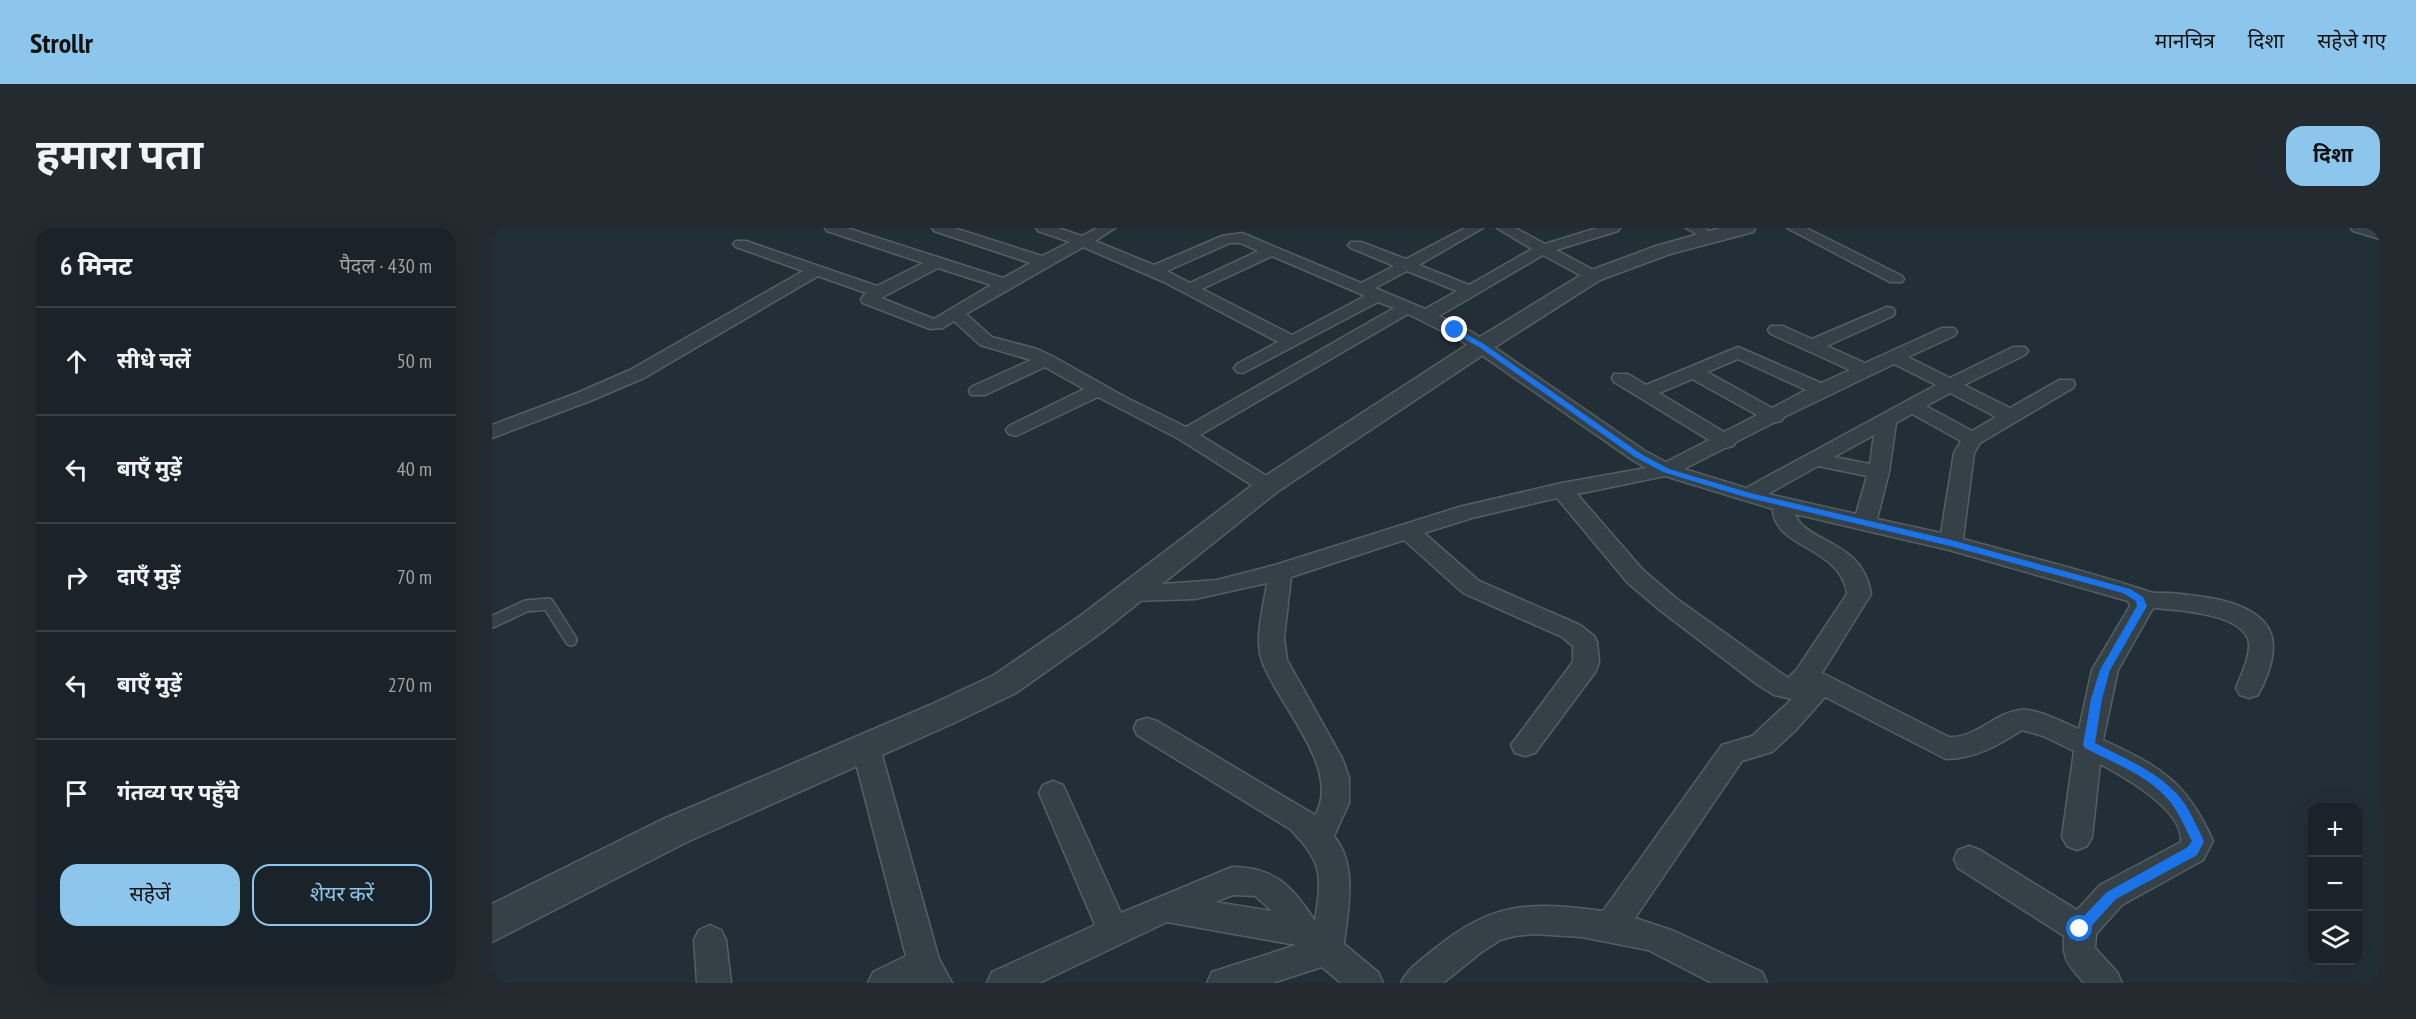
<!DOCTYPE html>
<html lang="hi">
<head>
<meta charset="utf-8">
<style>
  :root { --surface:#1a2329; --page:#232b31; --text:#f1f3f6; --muted:#9fa4a8; --line:#384046; --accent:#8cc6ed }
  body { margin:0; font-family:"PT Sans Narrow","Noto Sans Devanagari",sans-serif; background:var(--page); color:var(--text) }
  .controls { position:absolute; right:18px; bottom:18px; display:grid; overflow:hidden; border-radius:12px; box-shadow:0 6px 24px #0002 }
  .controls button { width:54px; height:54px; display:grid; place-items:center; padding:0; border:0; border-bottom:2px solid var(--line); background:var(--surface); color:var(--text); font:30px sans-serif }
  .stop { position:absolute; width:18px; height:18px; margin:-14px; border:4px solid #1a73e8; border-radius:50%; background:#fff }
  .stop.end { background:#1a73e8; border-color:#fff; box-shadow:0 2px 6px #0008 }
  .list { margin:0; padding:0; list-style:none }
  h2 { display:flex; justify-content:space-between; align-items:center; height:78px; margin:0; padding:0 24px; font-size:26px }
  h2 small { font-size:20px; font-weight:400; color:var(--muted) }
  .list li { display:grid; grid-template-columns:39px 1fr auto; gap:18px; align-items:center; box-sizing:border-box; height:108px; padding:0 24px; border-top:2px solid var(--line) }
  .list b { display:block; font-size:22px; white-space:nowrap }
  .list em { font-size:20px; font-style:normal; color:var(--muted) }
  .actions { display:flex; gap:12px; padding:18px 24px }
  .actions a { flex:1; padding:14px 0; border:2px solid var(--accent); border-radius:18px; text-align:center; font-size:21px; color:var(--accent) }
  .actions .main { background:var(--accent); color:#111 }
  .icon { flex:none; width:33px; height:33px; fill:none; stroke:currentColor; stroke-width:2; stroke-linecap:round; stroke-linejoin:round }
  .map { position:relative; flex:none; width:1888px; height:755px; overflow:hidden; border-radius:18px }
  header { display:flex; align-items:center; gap:36px; box-sizing:border-box; height:84px; padding:0 30px; background:var(--accent); color:#111 }
  header strong { font-size:28px }
  nav { display:flex; gap:33px; margin-inline-start:auto; font-size:21px }
  .intro { display:flex; align-items:center; justify-content:space-between; box-sizing:border-box; height:144px; padding:0 36px }
  h1 { margin:0; font-size:42px }
  .button { padding:15px 27px; border-radius:18px; background:var(--accent); color:#111; font-size:21px; font-weight:700 }
  main { display:flex; gap:36px; padding:0 36px }
  aside { flex:1; background:var(--surface); border-radius:18px; box-shadow:0 6px 24px #0002 }
  .map>svg:first-child { display:block }
  .lines { fill:none; stroke-linecap:round; stroke-linejoin:round }
  .service-casing { stroke:#545f65; stroke-width:14 }
  .minor-casing { stroke:#545f65; stroke-width:3 }
  .tertiary-casing { stroke:#545f65; stroke-width:3 }
  .service { stroke:#364147; stroke-width:11 }
  .minor { fill:#364147; fill-rule:evenodd }
  .tertiary { fill:#364147; fill-rule:evenodd }
  .route { fill:#1a73e8 }
</style>
</head>
<body>
<header>
<strong>Strollr</strong>
<nav><a>मानचित्र</a><a>दिशा</a><a>सहेजे गए</a></nav>
</header>
<div class="intro"><h1>हमारा पता</h1><a class="button">दिशा</a></div>
<main>
<aside>
<h2>6 मिनट<small>पैदल · 430 m</small></h2>
<ul class="list">
<li><svg class="icon" aria-label="ahead" viewBox="0 0 24 24"><path d="M12 20V5M6 11l6-6 6 6"/></svg><div><b>सीधे चलें</b></div><em>50 m</em></li>
<li><svg class="icon" aria-label="left" viewBox="0 0 24 24"><path d="M17 20v-9H6M10 6l-5 5 5 5"/></svg><div><b>बाएँ मुड़ें</b></div><em>40 m</em></li>
<li><svg class="icon" aria-label="right" viewBox="0 0 24 24"><path d="M7 20v-9h11M14 6l5 5-5 5"/></svg><div><b>दाएँ मुड़ें</b></div><em>70 m</em></li>
<li><svg class="icon" aria-label="left" viewBox="0 0 24 24"><path d="M17 20v-9H6M10 6l-5 5 5 5"/></svg><div><b>बाएँ मुड़ें</b></div><em>270 m</em></li>
<li><svg class="icon" aria-label="arrive" viewBox="0 0 24 24"><path d="M6 21V4h12l-3 4 3 4H6"/></svg><div><b>गंतव्य पर पहुँचे</b></div></li>
</ul>
<div class="actions"><a class="main">सहेजें</a><a>शेयर करें</a></div>
</aside>
<div class="map">
<svg width="1888" height="755" viewBox="0 0 1888 755">
  <rect width="100%" height="100%" fill="#232f37"/>
  <g class="lines">
    <defs>
      <path id="service" d="M0 394 34 378 56 376 79 412"/>
      <g id="minor">
        <path d="M333 0H355L511 50 538 35 442 3 440 0H462L550 28 578 14 546 3 544 0H566L590 8 605 0H623L603 13 662 37 730 8 750 5 869 55 902 38 859 20 856 17 859 14H869L914 31 973 0H991L927 37 977 57 1040 21 1005 0H1023L1053 16 1105 0H1128L1126 3 1064 22 1107 45 1109 48 1107 51H1095L1051 27 947 88 980 104 1153 223 1174 234 1217 212 1122 154 1120 150 1122 146H1136L1154 157 1246 119 1329 155 1358 142 1279 106 1276 102 1279 98H1291L1320 111 1395 79 1401 80 1403 84 1401 88 1335 118 1373 135 1450 100H1462L1465 104 1462 108 1416 129 1458 150 1521 119H1533L1536 123 1533 127 1472 157 1518 180 1567 152H1581L1583 156 1581 160 1488 215 1482 225 1471 311C1532 328 1595 343 1655 363 1661 366 1671 365 1678 365 1707 368 1751 371 1772 394 1790 414 1777 447 1766 467L1757 470 1748 467 1744 460C1749 447 1758 430 1757 415 1753 385 1684 382 1661 380L1626 442 1611 512C1669 539 1694 553 1721 613L1711 632 1630 677 1604 706 1603 720 1625 744 1630 755H1592C1577 737 1570 732 1572 708L1466 640 1462 631 1466 622 1477 618 1488 622 1585 682 1608 657 1689 614C1692 582 1632 549 1608 536L1600 609 1595 618 1585 622 1575 618 1570 609 1582 523 1551 508 1530 502C1507 517 1482 531 1454 531L1333 469 1303 503 1280 524 1250 533 1143 690 1182 703 1270 744 1275 755H1220L1156 722 1090 709 1042 706 1023 708 1008 712 987 726 951 755H909C916 740 929 732 941 722 1000 674 1037 673 1111 683L1230 517 1260 508 1300 471 1282 467 1266 457 1169 383 1135 354 1065 270 980 290 932 305 987 353 1088 397 1102 408 1105 414 1107 434 1104 443 1043 525 1033 528 1023 525 1019 517 1081 434V418L1070 409 971 365 912 312 799 349 792 410 795 432 850 530 857 550V575L842 608C866 638 856 681 852 716L886 744 891 755H849L830 739 780 755H715L720 744 804 717 675 694 547 755H495L500 744 603 697 547 565 551 557 561 553 571 557 629 685 740 639C783 639 801 659 823 693 830 646 831 635 798 601L645 507 642 500 645 493 655 490 665 493 823 587C851 542 785 476 770 433 762 410 772 378 775 355L703 371 639 373 631 371 627 365 631 359 725 352 783 337 967 279 1070 255 1154 240 1139 231 968 112 916 86 708 207 783 253 787 258 783 263 776 264 769 263 687 211 606 169 524 208 517 206 514 202 517 198 592 161 553 139 493 167H479L477 163 479 159 539 132 488 117 462 93 451 100 438 101 371 75 369 71 374 65 326 48 152 150 98 173 0 210V197L85 165 138 142 311 43 244 19 241 16 244 13H254L385 58 431 35 335 3ZM738 15H748L766 23 698 55 675 43ZM591 19 672 54 786 114 745 136 742 140 745 144 751 145 886 74 902 80 694 199 633 169 560 128 545 121 500 109 474 86ZM780 28 864 64 873 68 800 107 710 61ZM446 40 499 57 442 91 389 70ZM915 43 965 63 933 81 883 60ZM1246 131 1314 162 1280 180 1215 144ZM1402 136 1444 157 1254 260 1192 241 1233 220 1241 218 1244 214 1281 195 1289 193 1292 189ZM1200 151 1265 187 1232 204 1167 165ZM1458 165 1504 189 1480 203 1434 178ZM1420 186 1469 213 1462 225 1449 305 1385 291 1397 244 1404 195ZM1382 207 1378 236 1342 229ZM1326 238 1375 248 1364 286 1276 266ZM1173 248 1281 281C1281 320 1350 319 1355 366L1305 441 1296 450 1185 371 1151 342 1085 266ZM1303 286 1457 322 1636 373 1638 378 1600 442 1587 501C1570 494 1546 480 1528 482 1502 485 1485 510 1457 509L1330 445 1379 366C1371 311 1314 316 1303 286ZM741 667 763 668 780 683 723 674Z"/>
        <path d="M1194 0H1213L1225 8 1217 13Z"/>
        <path d="M1295 0H1314L1410 48 1412 51 1410 54H1398Z"/>
        <path d="M1859 0 1888 1V11L1861 3Z"/>
        <path d="M374 509 384 512 388 520 447 731 460 755H376L381 744 414 728 360 520 364 512Z"/>
        <path d="M218 697 229 702 234 712 239 755H205L202 712 207 702Z"/>
      </g>
      <path id="tertiary" d="M1228 0H1263L1261 4 1178 26 1108 52 997 123 785 264 610 404 524 465 462 495 195 614 0 714V676L169 592 438 477 502 447 588 388 767 252 981 113 1094 44 1164 18Z"/>
    </defs>
    <use href="#service" class="service-casing"/>
    <use href="#minor" class="minor-casing"/>
    <use href="#tertiary" class="tertiary-casing"/>
    <use href="#service" class="service"/>
    <use href="#minor" class="minor"/>
    <use href="#tertiary" class="tertiary"/>
  </g>
  <path class="route" d="M963 100 992 116 1149 226 1177 241 1258 265 1459 312 1638 361 1651 369 1655 378 1618 442 1610 471 1603 515C1629 529 1658 540 1680 561 1695 574 1703 595 1712 613L1705 627 1624 671 1593 705H1584L1582 701 1584 696 1615 664 1696 619 1700 613C1692 598 1686 581 1673 568 1652 546 1620 534 1593 520L1591 517 1599 471 1608 442 1645 378 1644 373 1631 365 1458 318 1253 269 1171 244 1143 229 987 119 960 104Z"/>
</svg>
<div class="controls">
<button>+</button>
<button>−</button>
<button><svg class="icon" aria-label="layers" viewBox="0 0 24 24"><path d="M12 4l9 5-9 5-9-5zM3 14l9 5 9-5"/></svg></button>
</div>
<div class="stop" style="left:1588px;top:701px"></div>
<div class="stop end" style="left:963px;top:102px"></div>
</div>
</main>
</body>
</html>
